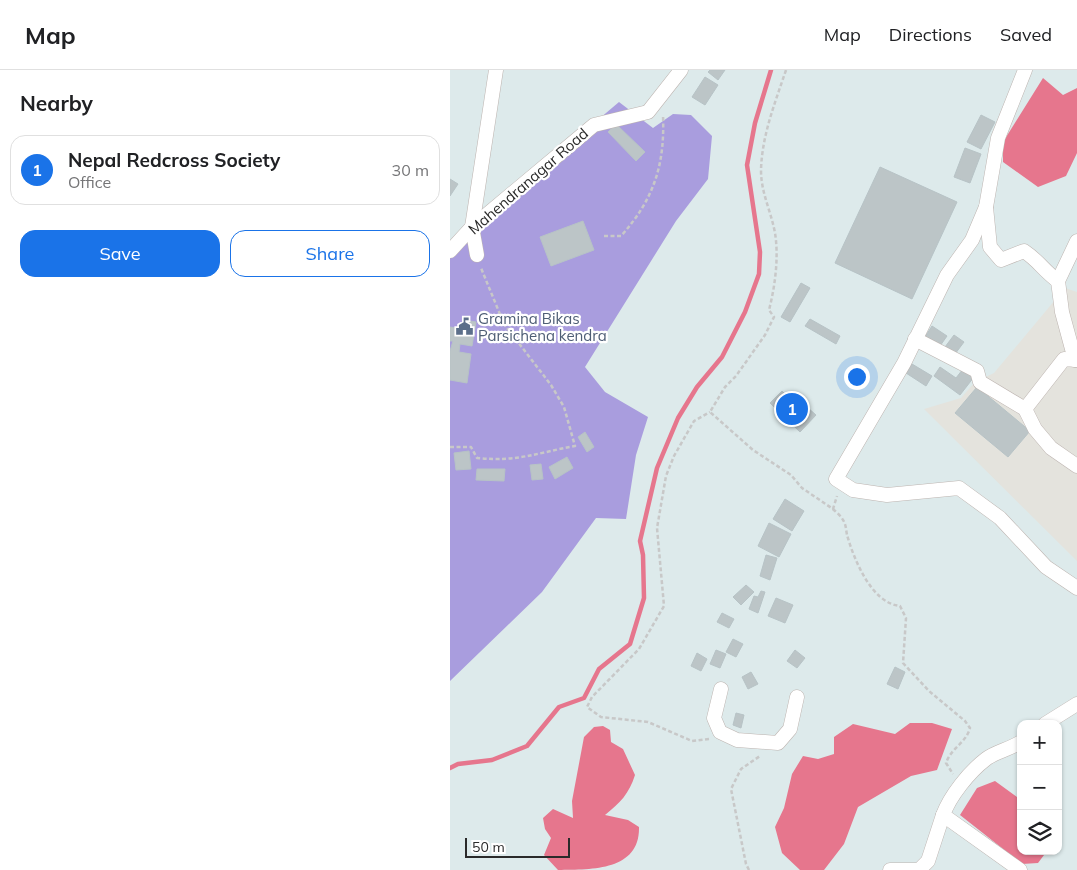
<!DOCTYPE html>
<html lang="en">
<head>
<meta charset="utf-8">
<style>
  :root { --surface:#fff; --page:#f6f6f6; --text:#202124; --muted:#757577; --line:#e0e0e0; --accent:#1a73e8 }
  body { margin:0; font-family:Mulish,sans-serif; background:var(--page); color:var(--text) }
  .controls { position:absolute; right:15px; bottom:15px; display:grid; overflow:hidden; border-radius:10px; box-shadow:0 1px 4px #0004 }
  .controls button { width:45px; height:45px; display:grid; place-items:center; padding:0; border:0; border-bottom:1px solid var(--line); background:var(--surface); color:var(--text); font:25px sans-serif }
  .scale { position:absolute; left:15px; bottom:12px; width:105px; box-sizing:border-box; padding-left:5px; border:2px solid #2a2a2a; border-top:0; font-size:14px; line-height:18px; white-space:nowrap; color:#2a2a2a; -webkit-text-stroke:4px #fff; paint-order:stroke }
  .you { position:absolute; left:406px; top:306px; width:18px; height:18px; margin:-12px; border:4px solid #fff; border-radius:50%; background:#1a73e8; box-shadow:0 0 0 8px #1a73e833 }
  .badge { display:grid; place-items:center; width:32px; height:32px; border-radius:50%; background:var(--accent); color:#fff; font-size:16px; font-weight:700 }
  .pin { position:absolute; translate:-50% -50%; border:2px solid #fff; box-shadow:0 1px 5px #0006 }
  .list { margin:0; padding:0; list-style:none }
  h2 { display:flex; justify-content:space-between; align-items:center; height:65px; margin:0; padding:0 20px; font-size:21px }
  h2 small { font-size:16px; font-weight:400; color:var(--muted) }
  .list li { display:grid; grid-template-columns:32px 1fr auto; gap:15px; align-items:center; box-sizing:border-box; height:70px; margin:0 10px 10px; padding:0 10px; border:1px solid var(--line); border-radius:15px }
  .list b { display:block; font-size:19px; white-space:nowrap }
  .list p { margin:0; font-size:16px; white-space:nowrap; color:var(--muted) }
  .list em { font-size:16px; font-style:normal; color:var(--muted) }
  .actions { display:flex; gap:10px; padding:15px 20px }
  .actions a { flex:1; padding:11px 0; border:1px solid var(--accent); border-radius:15px; text-align:center; font-size:18px; color:var(--accent) }
  .actions .main { background:var(--accent); color:#fff }
  .icon { flex:none; width:28px; height:28px; fill:none; stroke:currentColor; stroke-width:2; stroke-linecap:round; stroke-linejoin:round }
  .map { position:relative; flex:none; width:627px; height:800px; overflow:hidden }
  header { display:flex; align-items:center; gap:30px; box-sizing:border-box; height:70px; padding:0 25px; background:var(--surface); border-bottom:1px solid var(--line) }
  header strong { font-size:24px }
  nav { display:flex; gap:28px; margin-inline-start:auto; font-size:18px }
  main { display:flex }
  aside { flex:1; background:var(--surface) }
  .map>svg:first-child { display:block }
  .industrial { fill:#e4e3dd }
  .green { fill:#a99dde }
  .water { fill:#e6768d }
  .lines { fill:none; stroke-linecap:round; stroke-linejoin:round }
  .stream { stroke:#e6768d; stroke-width:4.5 }
  .building { fill:#bcc5c7; stroke:#b7c3c6 }
  .minor-casing { stroke:#bdb4b0; stroke-width:15 }
  .path { stroke:#c8c8c8; stroke-width:2.5; stroke-dasharray:4 2.5; stroke-linecap:butt }
  .minor { stroke:#fff; stroke-width:14 }
  .labels { text-anchor:middle; dominant-baseline:central; stroke-width:4.5; stroke-linejoin:round; paint-order:stroke }
  .street-label { font-size:15px; fill:#2a2a2a; stroke:#fff }
  .service-label { font-size:15px; fill:#4e5e75; stroke:#fff; text-anchor:start }
</style>
</head>
<body>
<header>
<strong>Map</strong>
<nav><a>Map</a><a>Directions</a><a>Saved</a></nav>
</header>
<main>
<aside>
<h2>Nearby<small></small></h2>
<ul class="list">
<li><span class="badge">1</span><div><b>Nepal Redcross Society</b><p>Office</p></div><em>30 m</em></li>
</ul>
<div class="actions"><a class="main">Save</a><a>Share</a></div>
</aside>
<div class="map">
<svg width="627" height="800" viewBox="0 0 627 800">
  <rect width="100%" height="100%" fill="#ddeaeb"/>
  <path class="industrial" d="M615 218 627 222V491L474 339 511 328 525 312 544 303Z"/>
  <path class="green" d="M169 32 203 58 223 44 241 45 262 66 258 109 226 151 135 297 155 322 198 347 186 385 176 449 146 448 92 522 0 611V175Z"/>
  <g class="water">
    <path d="M593 8 613 25 627 18V83L616 106 588 117 553 92V72Z"/>
    <path d="M460 653H482L502 659 487 700 461 706 408 737 394 774 374 800H350L332 783 325 757 334 738 342 704 353 686 368 689 384 684V667L403 654 445 664Z"/>
    <path d="M153 656 160 660 161 672 173 679 185 705C179 724 170 733 155 745L178 750 189 757C190 800 144 800 108 800L94 785 101 768 95 759 93 748 103 739 123 748 122 731 134 667 144 657Z"/>
    <path d="M545 711 571 730V781H597L588 793 572 794 510 745 527 718Z"/>
  </g>
  <g class="lines">
    <path class="stream" d="M0 698 8 694 42 690 77 676 109 637 134 628 149 599 180 574 194 528 193 485 190 471 207 398 228 348 247 317 272 287 295 242 309 204 310 182 297 95 305 53 321 0"/>
  </g>
  <g class="building">
    <path d="M260 0H275L268 10 258 2Z"/>
    <path d="M255 7 268 15 255 35 242 27Z"/>
    <path d="M531 45 545 52 531 79 517 72Z"/>
    <path d="M166 54 195 82 186 91 158 62Z"/>
    <path d="M515 78 531 84 520 113 504 107Z"/>
    <path d="M430 97 507 132 462 229 385 193Z"/>
    <path d="M0 109 8 114 0 126Z"/>
    <path d="M133 151 144 180 101 196 90 167Z"/>
    <path d="M351 213 360 218 340 252 331 247Z"/>
    <path d="M360 249 390 266 386 274 355 256Z"/>
    <path d="M14 250 26 252 22 276 10 274 9 282 21 284 17 313 0 310V281L3 271H0V257L12 259Z"/>
    <path d="M482 256 497 266 490 276 475 267Z"/>
    <path d="M504 265 514 272 505 284 495 277Z"/>
    <path d="M462 294 482 306 476 316 456 303Z"/>
    <path d="M490 297 506 308 513 299 524 307 510 325 484 306Z"/>
    <path d="M527 317 580 361 558 387 505 343Z"/>
    <path d="M332 321 345 334 349 330 366 345 350 362 320 333Z"/>
    <path d="M135 362 144 377 137 382 128 367Z"/>
    <path d="M19 381 21 399 6 400 4 383Z"/>
    <path d="M117 387 123 398 105 409 99 397Z"/>
    <path d="M91 394 93 409 82 410 80 395Z"/>
    <path d="M27 399H55L54 411 26 410Z"/>
    <path d="M335 429 354 441 342 461 323 449Z"/>
    <path d="M319 453 341 464 329 487 308 476Z"/>
    <path d="M316 485 327 488 320 510 310 506Z"/>
    <path d="M296 515 304 522 291 535 283 527Z"/>
    <path d="M311 521 315 522 308 543 299 539 304 526 308 527Z"/>
    <path d="M326 528 343 535 335 553 318 546Z"/>
    <path d="M272 543 284 549 279 558 267 552Z"/>
    <path d="M283 569 293 574 286 587 276 582Z"/>
    <path d="M266 580 276 584 270 598 260 594Z"/>
    <path d="M345 580 355 588 347 598 337 591Z"/>
    <path d="M247 583 257 589 251 601 241 596Z"/>
    <path d="M445 597 455 602 448 619 437 614Z"/>
    <path d="M301 602 308 614 298 619 292 607Z"/>
    <path d="M286 643 294 645 291 658 283 655Z"/>
  </g>
  <g class="lines">
    <defs>
      <g id="minor">
        <path d="M575 0 548 68 536 137 522 170 497 205 454 293 386 409 403 420 437 425 509 418 550 448 596 497 627 518"/>
        <path d="M536 137 540 177 551 190 574 181C589 191 594 201 608 211"/>
        <path d="M0 181 22 157 144 55 198 42 231 0"/>
        <path d="M27 185 22 157 46 0"/>
        <path d="M465 269 527 301 530 312 575 339 585 359 601 378 627 396"/>
        <path d="M625 290 612 242 608 211 627 171"/>
        <path d="M575 339 614 289 627 290"/>
        <path d="M271 619 264 648 270 662 287 670 328 673 340 659 347 627"/>
        <path d="M595 654 627 634"/>
        <path d="M440 800H469L478 791 493 745"/>
        <path d="M570 800 493 745C500 726 519 702 536 689 545 682 560 679 571 672"/>
      </g>
    </defs>
    <use href="#minor" class="minor-casing"/>
    <g class="path">
      <path d="M336 0C325 33 312 65 311 100 311 123 321 141 325 163 329 187 325 217 319 240L324 247 315 265 286 306 275 317 260 342 303 380 341 405 352 418 383 439 387 426"/>
      <path d="M154 166H171C204 129 215 95 213 45"/>
      <path d="M0 377H21L27 388C68 392 86 383 125 376L114 337 101 315 54 254 31 198"/>
      <path d="M383 439C386 442 391 446 393 450 396 454 396 460 397 465 404 489 421 533 450 536L456 548 453 593 479 621 515 651 520 658C516 673 501 678 496 693L503 704"/>
      <path d="M259 669 242 671 198 652 151 647 137 637 142 627 189 579 214 536 207 458 216 406 224 386 244 351 260 342"/>
      <path d="M299 800 296 794 281 719 291 699 310 686"/>
    </g>
    <use href="#minor" class="minor"/>
  </g>
  <defs>
    <symbol id="civic-bare" viewBox="-9 -9 18 18"><path d="M-.6-6.5H3V-4.5H.6V-3L4-1V1h2V6H-6V1h2V-1L-.6-3ZM-1.2 2.5V6h2.4V2.5Z" fill="#5c6f8a" stroke="#fff" stroke-width="2.5" paint-order="stroke"/></symbol>
  </defs>
  <g fill-rule="evenodd">
    <use href="#civic-bare" x="2" y="244" width="25" height="25"/>
  </g>
  <g class="labels">
    <g class="street-label">
      <text transform="translate(78 111) rotate(-41)">Mahendranagar Road</text>
    </g>
    <g class="service-label">
      <text x="28" y="248">Gramina Bikas<tspan x="28" dy="17">Parsichena kendra</tspan></text>
    </g>
  </g>
</svg>
<div class="controls">
<button>+</button>
<button>−</button>
<button><svg class="icon" aria-label="layers" viewBox="0 0 24 24"><path d="M12 4l9 5-9 5-9-5zM3 14l9 5 9-5"/></svg></button>
</div>
<div class="scale">50 m</div>
<div class="you"></div>
<div class="pin badge" style="left:342px;top:339px">1</div>
</div>
</main>
</body>
</html>
